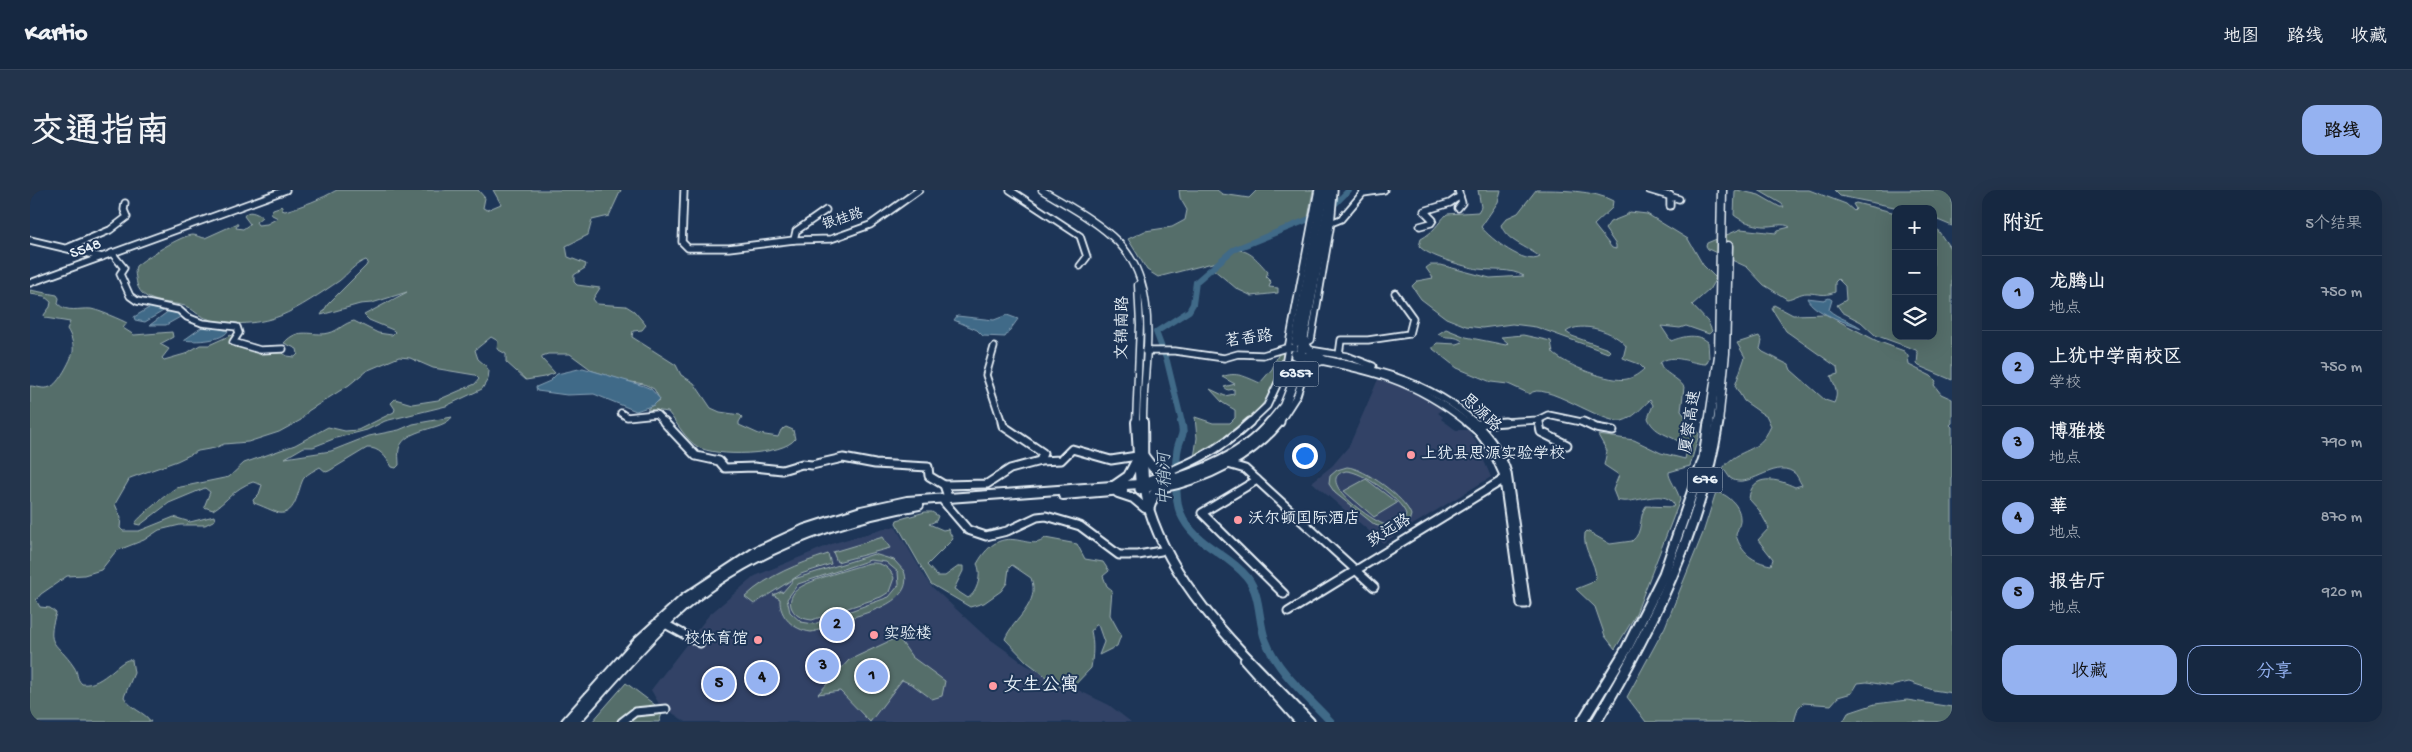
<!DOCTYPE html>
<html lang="zh">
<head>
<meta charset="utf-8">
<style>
  :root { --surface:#162841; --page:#23344c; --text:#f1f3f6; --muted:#9ea6b1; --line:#35445a; --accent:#95b2f1 }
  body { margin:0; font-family:"Gochi Hand","LXGW WenKai TC",sans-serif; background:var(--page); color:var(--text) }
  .controls { position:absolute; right:15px; top:15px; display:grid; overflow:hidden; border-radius:10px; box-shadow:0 5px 20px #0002 }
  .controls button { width:45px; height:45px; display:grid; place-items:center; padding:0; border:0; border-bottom:1px solid var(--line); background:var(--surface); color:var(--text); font:25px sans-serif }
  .you { position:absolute; left:1274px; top:265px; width:18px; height:18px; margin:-12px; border:4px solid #fff; border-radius:50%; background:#1a73e8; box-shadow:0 0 0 8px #1a73e833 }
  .badge { display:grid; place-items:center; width:32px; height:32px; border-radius:50%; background:var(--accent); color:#111; font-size:16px; font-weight:700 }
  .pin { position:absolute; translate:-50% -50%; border:2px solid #fff; box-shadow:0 1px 5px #0006 }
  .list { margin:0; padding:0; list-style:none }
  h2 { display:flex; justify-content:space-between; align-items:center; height:65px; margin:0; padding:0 20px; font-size:21px }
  h2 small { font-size:16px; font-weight:400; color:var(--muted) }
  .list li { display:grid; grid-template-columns:32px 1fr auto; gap:15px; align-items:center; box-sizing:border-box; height:75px; padding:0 20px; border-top:1px solid var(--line) }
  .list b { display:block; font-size:19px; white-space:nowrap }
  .list p { margin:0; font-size:16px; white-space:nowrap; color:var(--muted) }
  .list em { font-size:16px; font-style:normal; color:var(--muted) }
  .actions { display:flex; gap:10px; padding:15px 20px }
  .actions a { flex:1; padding:11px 0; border:1px solid var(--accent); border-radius:15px; text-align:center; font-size:18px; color:var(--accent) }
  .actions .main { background:var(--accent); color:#111 }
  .icon { flex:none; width:28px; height:28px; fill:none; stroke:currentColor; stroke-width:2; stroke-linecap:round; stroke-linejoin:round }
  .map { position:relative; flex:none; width:1922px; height:532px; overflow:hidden; border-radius:15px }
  header { display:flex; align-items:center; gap:30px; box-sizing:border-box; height:70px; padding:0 25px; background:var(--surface); border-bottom:1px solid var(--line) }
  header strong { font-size:24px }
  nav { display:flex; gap:28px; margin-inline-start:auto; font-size:18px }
  .intro { display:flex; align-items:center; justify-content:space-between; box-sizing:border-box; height:120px; padding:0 30px }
  h1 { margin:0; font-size:35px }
  .button { padding:12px 22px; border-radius:15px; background:var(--accent); color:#111; font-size:18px; font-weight:700 }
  main { display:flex; gap:30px; padding:0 30px }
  aside { flex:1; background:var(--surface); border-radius:15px; box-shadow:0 5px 20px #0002 }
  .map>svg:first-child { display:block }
  .built { fill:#314366 }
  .green { fill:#556e6b; stroke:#9eb0b2; fill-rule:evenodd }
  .water { fill:#416a88; stroke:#84a0b5 }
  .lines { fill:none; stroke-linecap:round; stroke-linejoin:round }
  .river-far1 { stroke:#416a88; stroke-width:6 }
  .river { stroke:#416a88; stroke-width:8 }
  .minor-far1-casing { stroke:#e8f1f8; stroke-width:9 }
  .minor-casing { stroke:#e8f1f8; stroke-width:11 }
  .major-far1-casing { stroke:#e8f1f8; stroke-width:9 }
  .major-casing { stroke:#e8f1f8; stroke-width:12 }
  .highway-far1-casing { stroke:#e8f1f8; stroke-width:11 }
  .highway-casing { stroke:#e8f1f8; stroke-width:13 }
  .minor-far1 { stroke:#1d3557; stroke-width:5.5 }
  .minor { stroke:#1d3557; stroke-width:7 }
  .major-far1 { stroke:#1d3557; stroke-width:6 }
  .major { stroke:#1d3557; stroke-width:8 }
  .highway-far1 { stroke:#1d3557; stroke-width:8 }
  .highway { stroke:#1d3557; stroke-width:9 }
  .poi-dot { fill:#ff9aa2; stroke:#1d3557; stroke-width:2 }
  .labels { text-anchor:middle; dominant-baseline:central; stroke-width:4; stroke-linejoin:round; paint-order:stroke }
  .far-street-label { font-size:14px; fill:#e8f1f8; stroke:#1d3557 }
  .shield { fill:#1d3557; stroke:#abb9c8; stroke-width:1 }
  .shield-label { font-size:15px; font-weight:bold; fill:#e8f1f8 }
  .street-label { font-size:16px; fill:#e8f1f8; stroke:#1d3557 }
  .poi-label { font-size:16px; fill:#e8f1f8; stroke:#1d3557; text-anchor:start }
  .water-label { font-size:18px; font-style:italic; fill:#aec2d1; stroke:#1d3557 }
  .near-poi-label { font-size:19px; fill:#e8f1f8; stroke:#1d3557; text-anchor:start }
</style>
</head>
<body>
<header>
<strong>Kartio</strong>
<nav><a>地图</a><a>路线</a><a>收藏</a></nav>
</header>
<div class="intro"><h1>交通指南</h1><a class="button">路线</a></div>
<main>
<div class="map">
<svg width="1922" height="532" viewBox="0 0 1922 532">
  <rect width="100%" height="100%" fill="#1d3557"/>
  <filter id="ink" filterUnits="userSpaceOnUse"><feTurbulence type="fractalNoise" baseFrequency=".02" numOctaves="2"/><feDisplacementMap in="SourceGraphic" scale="10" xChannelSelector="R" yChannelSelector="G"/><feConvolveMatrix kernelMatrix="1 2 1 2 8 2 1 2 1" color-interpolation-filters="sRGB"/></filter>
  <g filter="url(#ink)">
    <g class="built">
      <path d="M1349 187 1386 203 1414 219 1408 223 1413 227 1411 229 1426 240H1438L1445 250 1461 287 1353 353 1282 292 1302 276 1319 256Z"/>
      <path d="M865 336 900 395 953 444 996 475 1079 515 1101 532H656L629 514 621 500 679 425 725 386 804 353Z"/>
    </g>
    <g class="green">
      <path d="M307 0H448L455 8 453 18 457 20 471 14 463 0H591L579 26 562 30 558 45 536 56 538 67 556 74 555 78 544 85V92L547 95 570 98 563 109 567 114 596 116 604 121 616 135 612 140 603 141 602 147 646 175 651 185 664 193 681 218 690 222 710 225 712 227 709 232V235L729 244 748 247 751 240 756 237 763 240 765 249C753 266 685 267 668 257 656 250 647 233 638 222L617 219 630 210 624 199 614 194 595 191 563 181 540 164H518L512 166V169L525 183 514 187 496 190 476 172V164L467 159 468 151 461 147 445 160 448 169 455 175 459 181 458 189 452 199 416 216 355 231 337 240 306 248 283 257H274L255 268 301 261 339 246 369 240 383 234 422 227C413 241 375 237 369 259 368 263 369 270 369 275L366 278 362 277C356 267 349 257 337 258L299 281 296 282 290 277C285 280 278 283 274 288 268 296 267 326 249 323 245 322 230 315 224 313L223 310 229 304 232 295 223 292C204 298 198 311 183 320L174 317 180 302 175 298 139 313 110 335 105 334C105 330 140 301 146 298L199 287 214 273 265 255 298 237 315 241 328 240 364 222 365 219 361 213 365 209 382 214 408 210 445 194 449 189 445 185 403 178 380 168 369 167 336 181 319 195 278 221 271 230 249 242 218 252 194 254 185 258 168 261 147 271 100 288 85 314 91 328 90 338 93 341H109L144 327 160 332 184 326 185 330 175 335H150L129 340 114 350 86 361 71 380 54 385 37 386 11 404 6 410 10 417 20 418 26 423C15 458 27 451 44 477 49 484 45 487 52 494 74 497 91 466 102 470L104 483 94 507C102 521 114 521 121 532H0V196C7 196 13 200 20 197 28 195 41 170 43 162 44 154 41 145 37 139L40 132 15 128 14 125 20 117 21 112 14 106 0 104V100L27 105 29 108 28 114C37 123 49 118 61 119 68 120 92 130 97 133L93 138 104 145 142 142 143 147 130 154 139 159 132 168 134 170 155 164 170 155H179L201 145 209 152H216L233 160 250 161 257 166 265 167 268 164 267 159 254 153C269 136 282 147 299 143 308 141 314 133 324 131L348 143 362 145 365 142 363 140 339 130 334 125 377 102 342 113 330 114 291 125 298 114 336 76 338 72 336 70C324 74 318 84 309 91 291 103 270 118 250 126 226 135 194 137 171 126 165 123 162 118 155 116 137 111 113 114 107 94 106 87 104 82 106 76 114 69 153 44 163 45 167 45 170 48 175 48L206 34H208L206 38 213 39 220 34 214 26C218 19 226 23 232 27L226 32 228 35 237 34 248 28 240 24 243 19 252 16V20L255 21C273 16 291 9 307 0Z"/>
      <path d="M1149 0H1187L1192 4 1219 8 1227 0H1283L1278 28 1259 39 1216 53 1203 60 1190 71 1128 87 1117 80 1098 49 1115 41 1142 37 1155 30 1157 20 1150 8Z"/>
      <path d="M1448 0H1471L1468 12 1451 37C1461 49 1495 76 1510 67 1498 57 1476 51 1471 35L1477 28 1488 23 1506 0C1530 0 1564 0 1583 11L1582 18 1564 35 1582 58 1586 59V55L1575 39 1580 32 1595 26 1600 22 1617 24 1658 49 1673 75 1686 88 1679 100 1662 115 1678 132 1682 141 1679 144 1656 136 1650 138 1631 136 1641 151C1654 146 1667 143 1678 152L1679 168 1676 174C1661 174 1643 162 1630 173 1633 184 1648 187 1654 197L1651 221 1669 244 1660 276 1639 282C1638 289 1648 299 1650 310L1605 426 1585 459 1575 446 1565 417 1546 399 1561 393 1566 388C1566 372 1552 360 1555 343L1557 341 1580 354 1602 351C1614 342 1608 327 1616 316L1643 317 1644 314C1632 297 1604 316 1587 310L1583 300 1589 285 1574 275 1577 261 1568 245 1604 250 1631 263 1655 269 1657 260C1647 244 1625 247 1618 228L1623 215 1620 210C1611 218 1604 228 1592 231 1573 235 1512 189 1500 204L1478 194 1461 192 1427 178 1403 159V157L1407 153 1427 154 1433 152C1426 144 1416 150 1408 144L1416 139 1436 147 1476 155 1478 153 1471 147 1493 145 1521 151 1523 163C1535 175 1581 193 1597 189 1603 188 1610 183 1614 179L1609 174 1593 168 1596 156C1586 142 1551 130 1536 142L1542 146 1578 159 1580 161 1578 163 1506 137 1482 134 1452 138 1436 136 1416 128 1391 109 1382 96 1387 91 1403 88 1396 78 1400 75H1411L1460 88 1494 86C1480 78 1464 81 1448 79 1436 77 1397 66 1389 56L1391 49C1404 42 1407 34 1417 24L1448 22 1451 17Z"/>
      <path d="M1707 0 1729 5 1750 17H1754L1752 14 1728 0H1779L1816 14 1824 21 1826 19 1823 14 1826 13 1866 23V146H1903V36L1907 39 1922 61V190L1889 176 1887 174 1888 163 1886 160 1845 145 1831 132 1812 122 1807 115 1816 110 1815 96 1808 89 1805 92V102C1794 107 1788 103 1777 103 1770 103 1764 108 1757 109L1734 95 1717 77 1678 59 1676 56 1677 53 1711 39 1746 43 1748 40 1760 37C1754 32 1742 37 1733 36 1723 35 1711 31 1704 25L1705 1Z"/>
      <path d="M1804 0H1922V36L1903 28V19H1874L1810 6Z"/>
      <path d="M1205 60C1220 59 1229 72 1238 82L1236 87 1241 92 1239 97 1248 98V103L1222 106 1207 99 1183 79Z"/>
      <path d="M1744 115 1763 125 1795 124 1847 151 1874 161 1878 166 1879 175 1901 186 1906 191 1904 195 1911 204 1922 209V233L1920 235 1922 237V503L1903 500 1879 492 1861 496 1837 492 1828 493 1822 503 1808 507 1801 515 1773 513 1768 518 1764 532H1616L1597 507 1635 437 1673 343 1686 302C1698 304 1710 316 1710 328 1711 333 1707 340 1706 345 1711 363 1723 372 1741 375L1743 369 1728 350 1739 338 1729 320 1719 309C1721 282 1748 289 1765 297L1772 295C1769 291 1767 284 1763 282 1743 269 1718 301 1700 288L1693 278C1710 256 1728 266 1741 236L1737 227 1714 211 1705 196 1715 167 1707 153 1729 146 1732 151 1730 159 1733 162 1759 175 1761 180 1795 210 1804 213C1809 203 1805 196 1801 186L1808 184 1807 177 1756 141 1742 119Z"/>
      <path d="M1254 161C1244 217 1211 242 1164 268L1167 248 1165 227 1183 233H1200L1205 228V220L1193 213 1180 199 1195 206 1204 204V199L1198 200 1194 197 1205 194 1192 187C1206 181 1216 187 1230 193L1242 179 1249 163Z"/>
      <path d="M1317 277C1334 278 1376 308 1381 325L1378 335 1361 340 1345 335 1305 303 1299 294 1300 286 1307 280ZM1316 281C1332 281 1371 309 1376 324L1374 331C1368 335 1362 336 1356 335 1343 332 1282 289 1316 281Z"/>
      <path d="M1336 289 1367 313 1344 327 1314 301Z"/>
      <path d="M895 322H902L908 326 906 331 899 334 913 340 918 339 923 349 897 375 907 386H915L929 376H933V381L924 399 938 408C948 402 952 383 947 374 973 327 1000 365 1015 348L1047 354 1055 369 1073 372 1079 381 1073 386 1077 396 1082 400 1080 425 1091 445 1087 456 1069 465 1074 452 1068 435H1066L1061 441C1064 454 1063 466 1061 478L1042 498 1034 500 997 472 975 449C983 429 1011 414 1001 388L982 375 979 378 977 393 971 401 954 413 940 417 901 394 866 333 867 330Z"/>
      <path d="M853 347 860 358 807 372 803 362Z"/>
      <path d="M798 364 801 374 771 384 724 414 715 407C738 385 768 374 798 364Z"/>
      <path d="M844 364 864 370 874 381C886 413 832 424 810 431 804 433 786 442 781 442 764 440 749 427 750 409L743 405 752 401V403L764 389ZM840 370 856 372 868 382 869 395 859 407 784 434 771 432 760 422 757 409 768 394Z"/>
      <path d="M839 373C851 372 860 377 864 388L859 402 851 407 782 430C774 429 766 427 762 419 758 411 762 403 769 398 782 389 823 378 839 373Z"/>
      <path d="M868 447 882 467 915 491 912 506 902 509 883 495 872 490 840 532 810 501 788 504 819 470Z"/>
      <path d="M596 493 633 521 629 532H562Z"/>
      <path d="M1877 510 1922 517V532H1813L1818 523 1845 514Z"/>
    </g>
    <g class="water">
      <path d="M1777 108 1794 110 1799 108 1802 110 1799 120C1807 128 1822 131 1831 138 1816 132 1783 123 1777 108Z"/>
      <path d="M122 116 135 120 115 132 105 130 104 127Z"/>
      <path d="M140 120 152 126 136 135H120Z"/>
      <path d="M977 125 988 129 975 147 953 146 947 140 924 130 927 126 964 130Z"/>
      <path d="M175 135 198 141C192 151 165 152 154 150Z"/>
      <path d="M553 178 614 196 621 199 630 209 624 215 606 221 564 204 537 205 507 201 506 197 520 191 527 184Z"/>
    </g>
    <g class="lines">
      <g class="river-far1">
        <path d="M1299 20 1319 0"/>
        <path d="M1152 233 1137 171 1126 142 1159 121 1163 114 1166 92 1203 60 1289 25"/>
      </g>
      <path class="river" d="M1151 232C1155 246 1151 245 1148 257 1145 270 1145 310 1150 322 1164 356 1196 361 1217 387 1231 405 1228 429 1235 449 1247 482 1278 507 1301 532"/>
      <defs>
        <g id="minor-far1">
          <path d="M654 0 652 52 658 58H699L764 50 801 49 840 35 889 0"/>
          <path d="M980 0 1050 46 1057 67 1050 76"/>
          <path d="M1428 0 1432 13 1428 18"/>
          <path d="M1619 0 1649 9"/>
          <path d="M1640 5V16"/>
          <path d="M1301 33 1311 29 1333 3 1354 0"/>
          <path d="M1390 36 1401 33 1403 30 1394 21 1420 13 1430 6"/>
          <path d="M0 50 72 67"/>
          <path d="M764 50 766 41 796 20"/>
          <path d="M37 58 80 40 97 27 94 20 95 13"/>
          <path d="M82 63 94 78 90 84 100 106 107 111 149 120 157 127 172 133 207 137 209 143 203 152 230 160 253 159"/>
          <path d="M0 93 256 0"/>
          <path d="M1272 155 1281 150 1301 33 1304 0"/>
          <path d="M964 157 956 185 972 233"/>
          <path d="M1280 160 1317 166 1343 176"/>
          <path d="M1115 161H1145L1194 168 1208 164 1233 165 1259 157 1265 158"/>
          <path d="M1264 163C1326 175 1399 187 1445 233"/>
          <path d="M1309 165 1311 150H1338L1379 144 1383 128 1365 103"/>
          <path d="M1264 166C1337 180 1379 186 1438 233"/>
          <path d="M591 223 597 227 626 224 635 233"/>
          <path d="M1508 230 1509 233"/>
          <path d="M1219 233 1237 216 1254 180 1288 0"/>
          <path d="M1249 233 1267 205 1273 186 1267 180"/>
          <path d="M1456 233 1508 230 1518 225 1556 233"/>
        </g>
        <g id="minor">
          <path d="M634 232 666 266 689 271 695 278 724 277 752 280 772 274 782 275 813 268 845 274 898 277 899 286 914 295 918 307"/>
          <path d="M972 232 973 236 1013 263 1010 271 1031 270 1042 259 1081 270 1107 266"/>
          <path d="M1437 232 1448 241 1463 261 1473 283 1491 414H1496L1477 283C1471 263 1458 246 1444 232"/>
          <path d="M1509 232 1511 242 1537 255"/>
          <path d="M1553 232 1566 238 1583 241"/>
          <path d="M1446 234 1475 232"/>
          <path d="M1198 274 1215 279 1344 397"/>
          <path d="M1227 290 1172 323 1254 404"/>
          <path d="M1115 292C1156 275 1187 263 1220 232"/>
          <path d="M914 295 957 294 980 279 1010 271"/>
          <path d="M1132 298C1175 290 1222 267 1250 232"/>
          <path d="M914 312 938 340 956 346 977 341 1007 327 1016 326 1050 336 1089 365H1108L1131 361"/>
          <path d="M1258 422 1476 288"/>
          <path d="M635 434 670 453"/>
          <path d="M592 532 605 522 636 519"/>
        </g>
        <g id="major-far1">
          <path d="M1012 0C1038 16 1066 30 1088 52 1134 99 1112 175 1113 233"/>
          <path d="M1106 233 1110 135 1108 95"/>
        </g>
        <g id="major">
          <path d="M1106 232 1110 298"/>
          <path d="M1113 232C1114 260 1111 292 1119 319 1146 405 1220 469 1280 532"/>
          <path d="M1114 266 1123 278 1142 285"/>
          <path d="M1085 295 1098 286 1106 271"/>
          <path d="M1088 303 1103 308 1115 318"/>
          <path d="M1033 305 1093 300"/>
          <path d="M1215 470 1270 532"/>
          <path d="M536 532 608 451 655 408 725 362 775 339 831 321 877 311 1109 294"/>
          <path d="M545 532C577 496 608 459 643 426 712 363 798 331 889 315"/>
        </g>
        <g id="highway-far1">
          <path d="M1273 150 1278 159 1292 169"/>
          <path d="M1266 152 1294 0"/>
          <path d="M1267 183 1275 175 1290 171"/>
          <path d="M1240 233 1254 216 1267 183 1299 14 1300 0"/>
          <path d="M1679 233 1689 166 1692 0"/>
          <path d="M1688 233 1695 163 1698 56"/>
        </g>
        <g id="highway">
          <path d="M1110 299C1156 287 1210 271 1241 232"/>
          <path d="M1119 318 1124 304 1134 295"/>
          <path d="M1552 532 1596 460 1634 384 1674 268 1679 232"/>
          <path d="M1566 532C1621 439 1671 340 1688 232"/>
        </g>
      </defs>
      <use href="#minor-far1" class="minor-far1-casing"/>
      <use href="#minor" class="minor-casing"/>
      <use href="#major-far1" class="major-far1-casing"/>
      <use href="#major" class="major-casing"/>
      <use href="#highway-far1" class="highway-far1-casing"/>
      <use href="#highway" class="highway-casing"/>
      <use href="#minor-far1" class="minor-far1"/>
      <use href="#minor" class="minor"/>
      <use href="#major-far1" class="major-far1"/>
      <use href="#major" class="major"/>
      <use href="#highway-far1" class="highway-far1"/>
      <use href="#highway" class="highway"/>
    </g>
  </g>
  <g class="poi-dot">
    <circle cx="1381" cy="265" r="5"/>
    <circle cx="1208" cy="330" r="5"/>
    <circle cx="844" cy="445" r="5"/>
    <circle cx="728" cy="450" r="5"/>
    <circle cx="963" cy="496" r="5"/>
  </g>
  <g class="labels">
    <g class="far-street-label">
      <text transform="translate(813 30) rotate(-18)">银桂路</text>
    </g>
    <g class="shield">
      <rect x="1243.5" y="171.5" width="45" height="25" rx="4"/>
      <rect x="1657.5" y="277.5" width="35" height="25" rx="4"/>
    </g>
    <g class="shield-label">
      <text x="1266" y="184">G357</text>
      <text x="1675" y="290">G76</text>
    </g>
    <g class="street-label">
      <text transform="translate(56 60) rotate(-20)">S548</text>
      <text transform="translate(1094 138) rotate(-89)">文锦南路</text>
      <text transform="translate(1219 150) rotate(-7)">茗香路</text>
      <text transform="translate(1450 224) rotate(43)">思源路</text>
      <text transform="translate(1662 232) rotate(-81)">厦蓉高速</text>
      <text transform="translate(1360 342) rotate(-32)">致远路</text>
    </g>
    <g class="poi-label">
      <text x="1391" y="265">上犹县思源实验学校</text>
      <text x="1218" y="330">沃尔顿国际酒店</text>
      <text x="854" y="445">实验楼</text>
      <text x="718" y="450" text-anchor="end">校体育馆</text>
    </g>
    <g class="water-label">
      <text transform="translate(1136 289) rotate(-91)">中稍河</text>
    </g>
    <g class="near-poi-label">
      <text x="973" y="496">女生公寓</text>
    </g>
  </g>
</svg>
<div class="controls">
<button>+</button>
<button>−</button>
<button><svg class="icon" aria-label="layers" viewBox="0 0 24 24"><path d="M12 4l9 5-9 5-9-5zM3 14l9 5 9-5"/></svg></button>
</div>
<div class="you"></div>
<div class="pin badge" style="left:842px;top:486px">1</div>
<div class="pin badge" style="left:807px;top:435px">2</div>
<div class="pin badge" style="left:793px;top:476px">3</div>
<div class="pin badge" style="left:732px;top:488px">4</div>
<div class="pin badge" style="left:689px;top:494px">5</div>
</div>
<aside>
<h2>附近<small>5个结果</small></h2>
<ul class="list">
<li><span class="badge">1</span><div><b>龙腾山</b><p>地点</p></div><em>750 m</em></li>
<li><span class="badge">2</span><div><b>上犹中学南校区</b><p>学校</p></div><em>750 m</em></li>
<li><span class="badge">3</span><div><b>博雅楼</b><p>地点</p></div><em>790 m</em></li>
<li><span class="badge">4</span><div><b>華</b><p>地点</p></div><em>870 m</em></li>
<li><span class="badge">5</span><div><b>报告厅</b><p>地点</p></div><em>920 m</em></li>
</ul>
<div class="actions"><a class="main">收藏</a><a>分享</a></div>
</aside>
</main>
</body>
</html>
